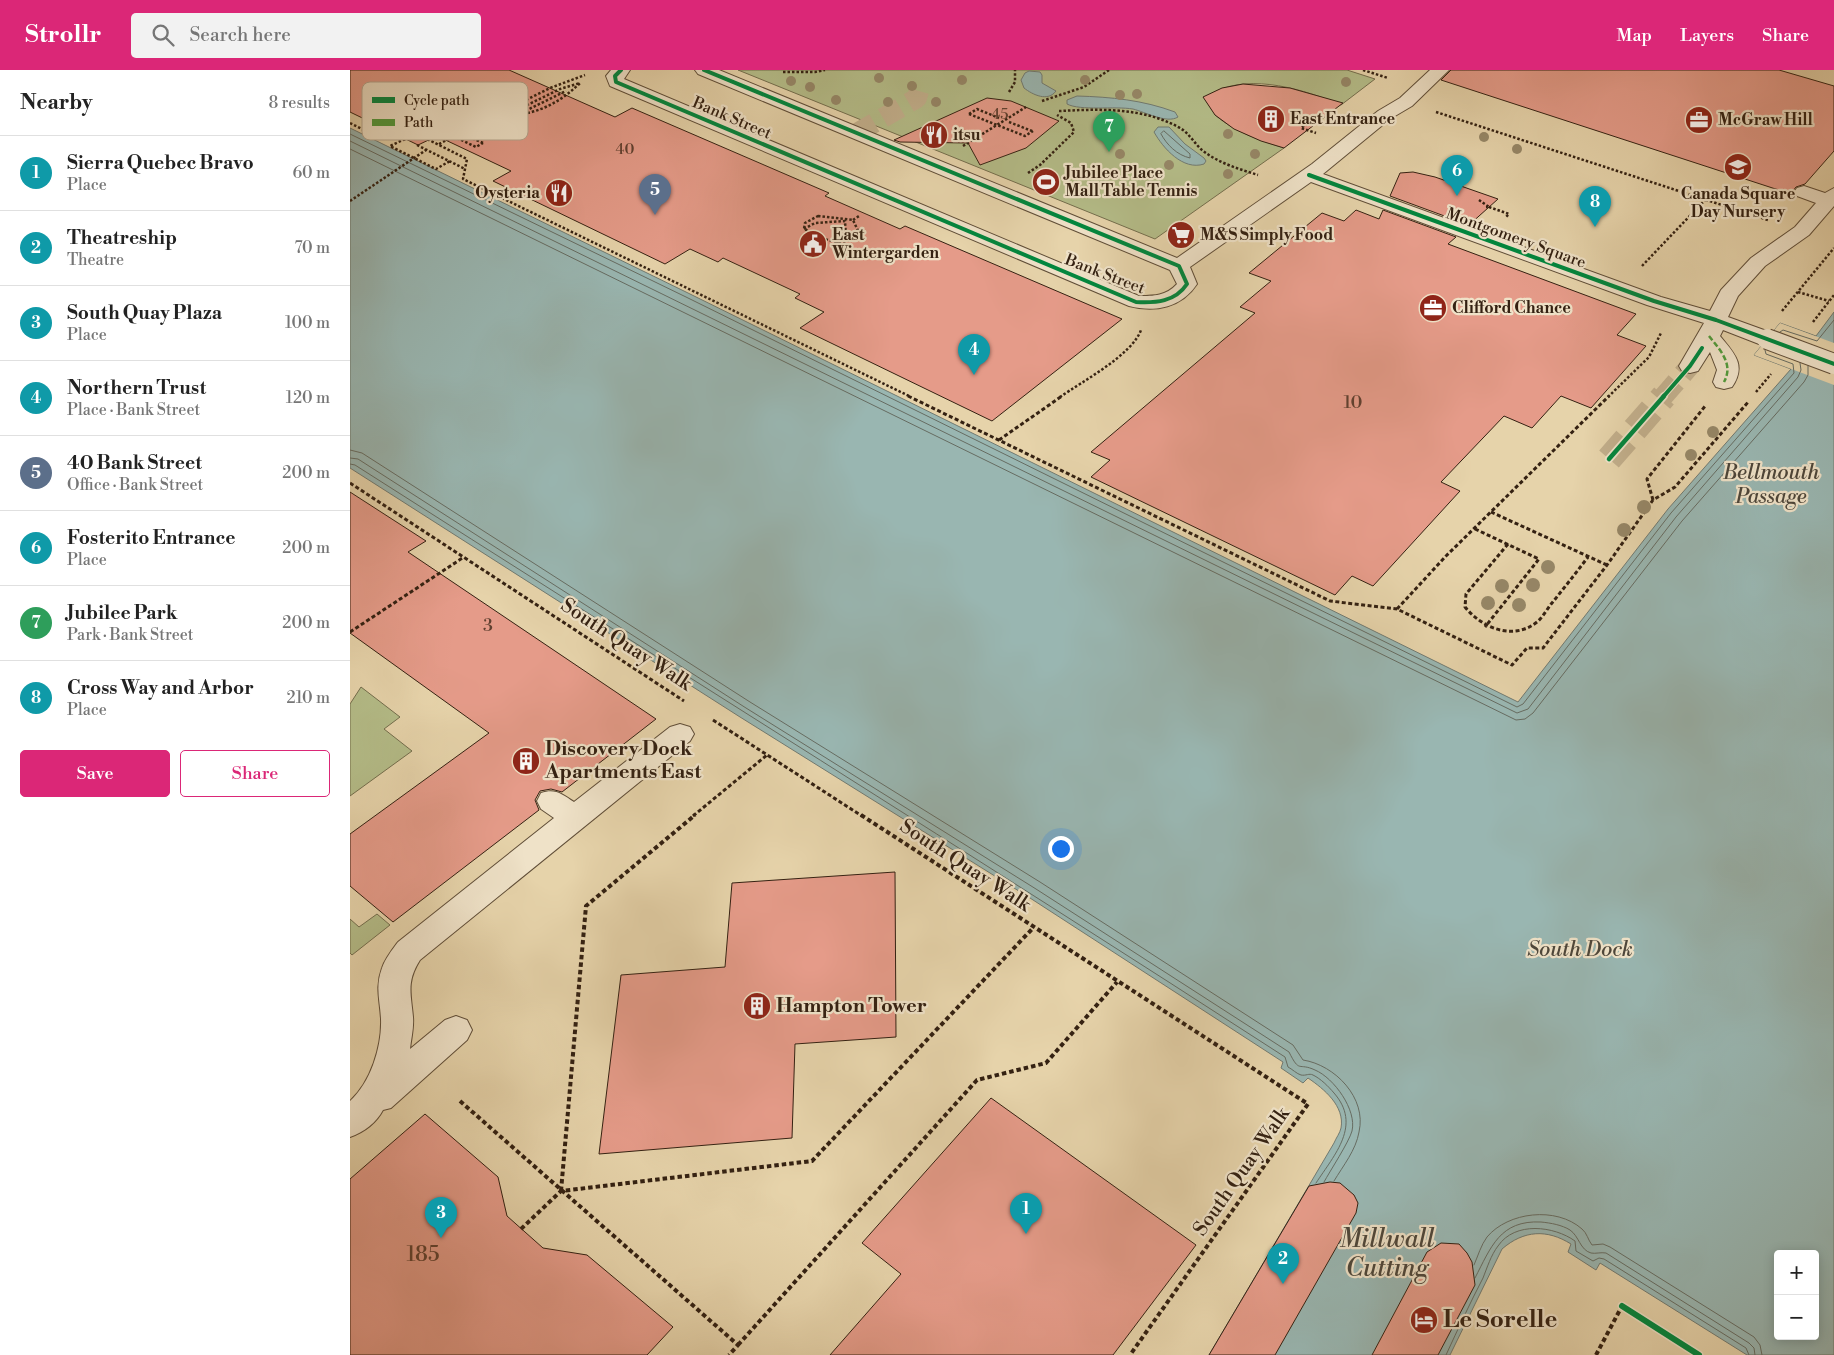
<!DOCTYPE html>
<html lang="en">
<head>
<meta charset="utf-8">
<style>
  :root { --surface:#fff; --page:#f2f2f2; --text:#222; --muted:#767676; --line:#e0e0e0; --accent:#db2777 }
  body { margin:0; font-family:"Libre Bodoni",serif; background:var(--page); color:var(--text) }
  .controls { position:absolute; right:15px; bottom:15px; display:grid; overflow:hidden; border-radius:5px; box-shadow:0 2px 12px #0003 }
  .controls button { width:45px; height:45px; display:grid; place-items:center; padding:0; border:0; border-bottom:1px solid var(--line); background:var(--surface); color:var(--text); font:25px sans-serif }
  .you { position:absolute; left:710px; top:778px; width:18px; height:18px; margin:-12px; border:4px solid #fff; border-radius:50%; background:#1a73e8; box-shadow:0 0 0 8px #1a73e833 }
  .badge { display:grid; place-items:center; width:32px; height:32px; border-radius:50%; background:var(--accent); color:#fff; font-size:16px; font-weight:700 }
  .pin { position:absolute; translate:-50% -41px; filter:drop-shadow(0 1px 2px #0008) }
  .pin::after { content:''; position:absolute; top:26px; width:18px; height:15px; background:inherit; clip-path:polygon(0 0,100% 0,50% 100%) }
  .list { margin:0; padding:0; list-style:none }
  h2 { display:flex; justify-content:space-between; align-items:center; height:65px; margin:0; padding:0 20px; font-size:21px }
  h2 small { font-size:16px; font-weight:400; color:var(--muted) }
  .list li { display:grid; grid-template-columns:32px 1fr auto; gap:15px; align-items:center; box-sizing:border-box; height:75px; padding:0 20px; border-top:1px solid var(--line) }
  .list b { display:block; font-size:19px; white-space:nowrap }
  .list p { margin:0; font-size:16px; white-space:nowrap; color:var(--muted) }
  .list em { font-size:16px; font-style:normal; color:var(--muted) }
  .actions { display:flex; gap:10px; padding:15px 20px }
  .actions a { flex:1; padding:11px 0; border:1px solid var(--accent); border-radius:5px; text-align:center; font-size:18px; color:var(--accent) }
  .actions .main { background:var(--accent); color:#fff }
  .icon { flex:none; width:28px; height:28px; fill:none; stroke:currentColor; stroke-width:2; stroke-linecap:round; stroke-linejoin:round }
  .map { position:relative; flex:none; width:1484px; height:1285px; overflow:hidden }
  header { display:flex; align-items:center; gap:30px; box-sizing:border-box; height:70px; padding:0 25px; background:var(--accent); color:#fff }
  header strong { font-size:24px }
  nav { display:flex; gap:28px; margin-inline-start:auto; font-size:18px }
  .search { width:350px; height:45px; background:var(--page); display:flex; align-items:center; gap:12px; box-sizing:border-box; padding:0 18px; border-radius:5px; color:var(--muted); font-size:19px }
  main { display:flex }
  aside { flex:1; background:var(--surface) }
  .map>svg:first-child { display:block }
  .green { fill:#b4bc88; stroke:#746e4d }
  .water { fill:#99b6b1; stroke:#717a71; fill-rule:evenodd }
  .pier { fill:#e6d3aa }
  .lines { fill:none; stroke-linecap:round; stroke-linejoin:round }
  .shore { stroke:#666c62; stroke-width:1 }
  .building { fill:#e59b89; stroke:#342112 }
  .minor-tunnel-far1 { stroke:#c2af8c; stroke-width:20; stroke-dasharray:20 10; stroke-linecap:butt }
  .minor-tunnel { stroke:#c2af8c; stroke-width:26; stroke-dasharray:26 13; stroke-linecap:butt }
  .minor-casing { stroke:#604e38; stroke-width:2 }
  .path-far2 { stroke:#342112; stroke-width:2.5; stroke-dasharray:2.5 2; stroke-linecap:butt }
  .path-far1 { stroke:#342112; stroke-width:3; stroke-dasharray:4 2.5; stroke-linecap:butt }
  .path { stroke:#342112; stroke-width:4; stroke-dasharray:4.5 3; stroke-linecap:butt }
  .minor { fill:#efe2c8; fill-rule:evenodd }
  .minor-bridge-casing { stroke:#604e38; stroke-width:22; stroke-linecap:butt }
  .path-bridge { stroke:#342112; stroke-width:2.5; stroke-dasharray:2.5 2; stroke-linecap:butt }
  .minor-bridge { stroke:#efe2c8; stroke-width:20 }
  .quiet { stroke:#519b3c; stroke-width:2.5; stroke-dasharray:5.5 2.5; stroke-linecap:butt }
  .cycleway-far2-casing { stroke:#efe2c8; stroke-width:6 }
  .cycleway-far1-casing { stroke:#efe2c8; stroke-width:8 }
  .cycleway-casing { stroke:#efe2c8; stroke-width:9 }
  .cycleway-far2 { stroke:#00873e; stroke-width:4 }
  .cycleway-far1 { stroke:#00873e; stroke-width:4.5 }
  .cycleway { stroke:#00873e; stroke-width:6 }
  .tree { fill:#968767 }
  .labels { text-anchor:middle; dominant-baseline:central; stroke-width:4.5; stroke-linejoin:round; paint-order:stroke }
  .far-number-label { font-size:15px; fill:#604030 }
  .far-street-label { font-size:16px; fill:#342112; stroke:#efe2c8 }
  .far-poi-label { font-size:16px; font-weight:bold; fill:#342112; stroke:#efe2c8; text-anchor:start }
  .number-label { font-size:18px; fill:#604030 }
  .street-label { font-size:20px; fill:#342112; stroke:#efe2c8 }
  .poi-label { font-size:20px; font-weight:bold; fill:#342112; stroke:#efe2c8; text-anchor:start }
  .water-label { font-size:21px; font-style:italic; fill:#4d463a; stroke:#efe2c8 }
  .near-number-label { font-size:21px; fill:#604030 }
  .near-poi-label { font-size:24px; font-weight:bold; fill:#342112; stroke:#efe2c8; text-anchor:start }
  .near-water-label { font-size:25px; font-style:italic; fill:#4d463a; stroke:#efe2c8 }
  .key { fill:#efe2c8; stroke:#b7a891; stroke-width:1 }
  .key-label { font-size:14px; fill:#342112 }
</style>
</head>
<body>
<header>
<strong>Strollr</strong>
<div class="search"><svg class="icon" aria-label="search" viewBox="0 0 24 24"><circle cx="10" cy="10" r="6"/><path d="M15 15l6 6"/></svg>Search here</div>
<nav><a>Map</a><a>Layers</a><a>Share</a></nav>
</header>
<main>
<aside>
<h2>Nearby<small>8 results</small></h2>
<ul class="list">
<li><span class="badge" style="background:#0f9aa8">1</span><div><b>Sierra Quebec Bravo</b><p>Place</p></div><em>60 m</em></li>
<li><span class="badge" style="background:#0f9aa8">2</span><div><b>Theatreship</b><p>Theatre</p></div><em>70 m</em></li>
<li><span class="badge" style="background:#0f9aa8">3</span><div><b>South Quay Plaza</b><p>Place</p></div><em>100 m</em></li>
<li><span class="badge" style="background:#0f9aa8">4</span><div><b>Northern Trust</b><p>Place · Bank Street</p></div><em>120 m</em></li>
<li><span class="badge" style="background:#5c6f8a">5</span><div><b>40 Bank Street</b><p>Office · Bank Street</p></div><em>200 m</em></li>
<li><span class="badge" style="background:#0f9aa8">6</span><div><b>Fosterito Entrance</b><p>Place</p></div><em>200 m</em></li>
<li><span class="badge" style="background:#2e9e5b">7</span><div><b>Jubilee Park</b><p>Park · Bank Street</p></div><em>200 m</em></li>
<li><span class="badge" style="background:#0f9aa8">8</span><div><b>Cross Way and Arbor</b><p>Place</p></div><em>210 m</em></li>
</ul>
<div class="actions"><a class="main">Save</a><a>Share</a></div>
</aside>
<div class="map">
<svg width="1484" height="1285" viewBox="0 0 1484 1285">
  <rect width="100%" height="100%" fill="#e6d3aa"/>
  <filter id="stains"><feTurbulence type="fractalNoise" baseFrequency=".004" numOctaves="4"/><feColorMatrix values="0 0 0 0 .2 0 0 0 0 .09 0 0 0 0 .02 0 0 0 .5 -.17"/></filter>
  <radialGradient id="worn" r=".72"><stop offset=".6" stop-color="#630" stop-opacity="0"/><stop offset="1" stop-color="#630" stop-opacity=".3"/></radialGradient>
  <g class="green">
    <path d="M388 0H997L1025 9 991 35C956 20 901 3 865 22V45C885 62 909 70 934 78L805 169Z"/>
    <path d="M11 617 50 647 34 659 62 681 0 726V634Z"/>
    <path d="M27 844 40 855 2 885 0 883V849L9 857Z"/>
  </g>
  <g class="water">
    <path d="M679 1 690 2 692 5V13L706 21C698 32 683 25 674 18L671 10 675 3Z"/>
    <path d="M727 26C761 27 793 30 825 42L828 47C817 54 795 42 783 39 765 36 730 41 717 34V30Z"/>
    <path d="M808 57H819L835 74 854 88 856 91 854 94C833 101 813 78 804 62Z"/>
    <path d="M0 58 338 223 1168 632 1318 439 1441 299 1404 285 1430 253 1466 266 1484 242V1285H1397L1250 1193 1246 1200 1218 1182 1221 1174C1197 1159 1174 1160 1152 1179L1100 1285H859L984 1073C986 1068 990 1063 991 1058 995 1036 974 1019 958 1008L953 1013 931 998 933 992 680 828 390 647 0 398ZM1428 1184H1465V1266H1428Z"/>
  </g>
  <path class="pier" d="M1430 253 1484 273V315L1404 285Z"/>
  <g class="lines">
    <g class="shore">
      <path d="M814 61 840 84V88C827 85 817 75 811 64Z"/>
      <path d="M0 64 336 227 1167 637 1173 634 1321 443 1444 303 1443 294 1416 284 1415 280"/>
      <path d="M0 71 1167 643 1178 639 1326 447 1448 307 1451 300 1450 293"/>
      <path d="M0 79 1166 650 1175 649 1183 643 1332 451 1454 312 1458 305V296"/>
      <path d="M1430 262 1433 260 1467 271 1484 250"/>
      <path d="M0 380 12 383 400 632 690 812 943 975 953 990C985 995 1017 1028 1009 1062 1006 1080 993 1096 984 1111"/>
      <path d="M0 388 8 389 396 638 686 819 939 982C950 1004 948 992 965 1000 984 1008 1007 1040 1002 1061 999 1072 980 1101 974 1112"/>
      <path d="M0 394 5 395C315 593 626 787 935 987L938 997C942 999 947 1004 951 1005 956 1006 959 1003 963 1005 971 1009 978 1016 984 1023 1012 1055 985 1084 966 1113"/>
      <path d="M1124 1195C1128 1186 1131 1175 1137 1167 1158 1142 1206 1136 1232 1159 1237 1163 1238 1170 1242 1175L1253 1174 1260 1177 1404 1267 1410 1275 1412 1285"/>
      <path d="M1125 1208C1141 1177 1150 1150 1191 1152 1201 1153 1212 1155 1220 1160 1229 1166 1230 1180 1241 1183 1245 1184 1251 1182 1256 1183L1399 1273 1404 1278 1405 1285"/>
      <path d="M1096 1285C1108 1259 1120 1233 1133 1208 1137 1198 1141 1185 1148 1176 1165 1151 1204 1156 1225 1171L1226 1181 1243 1191 1249 1188 1254 1189 1396 1278 1399 1285"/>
    </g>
  </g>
  <g class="building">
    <path d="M0 0H159L265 47 282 38 479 123 475 126 550 159 555 156 772 249 642 351 450 258 474 242 445 228 450 224 373 188 368 192 340 179 315 194 143 111 161 101 87 66 68 75 0 42Z"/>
    <path d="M1101 0H1429L1484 16V81L1455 114 1446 117 1442 122 1444 125 1091 10Z"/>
    <path d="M893 14 940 18 993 33 934 78 911 71 884 59 865 45 853 27 872 18Z"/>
    <path d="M637 28 661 31 709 51 676 78 630 95 618 73 550 72 544 70Z"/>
    <path d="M1063 102 1085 107 1148 129 1119 155 1040 126 1050 103Z"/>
    <path d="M1006 140 1029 149 1033 140 1106 167 1098 174 1286 244 1267 265 1296 276 1241 338 1211 326 1182 358 1154 346 1091 412 1110 421 1023 516 1002 506 985 525 741 407 760 390 741 382 905 243 890 237 921 211 899 203 972 143 994 151Z"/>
    <path d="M0 422 76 471 58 482 306 649 212 722 201 719 190 721 185 730 189 740 43 852 0 816V764L139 663 0 563Z"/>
    <path d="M545 802 546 967 445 974 442 1068 249 1084 271 905 375 897 382 813Z"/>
    <path d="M641 1028 846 1175 763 1285H480L551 1204 512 1173Z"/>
    <path d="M75 1044 148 1107 157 1146 193 1178 237 1185 323 1257 297 1285H0V1109Z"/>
    <path d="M980 1112 990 1113 1004 1125 1008 1133 1006 1143 925 1285H859L959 1116Z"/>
    <path d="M1091 1173 1109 1174 1117 1183 1122 1192 1125 1215 1088 1285H1022L1077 1182Z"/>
  </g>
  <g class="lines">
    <g class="minor-tunnel-far1">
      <path d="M507 63 567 28 569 21"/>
      <path d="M1313 327 1340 296"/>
    </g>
    <path class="minor-tunnel" d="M1259 389 1314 326"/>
    <defs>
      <g id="minor">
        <path d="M261 0H280L274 9 789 226C804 226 816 226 827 214L820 200 348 4 345 0H369L827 188 962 94 1028 41 1050 28 1080 0H1099L1062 36 1040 49 973 104 1311 227 1360 241 1371 220 1401 188 1445 157 1466 133 1447 126 1444 122 1447 118 1454 116 1475 123 1484 118V136L1459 165 1415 196 1388 226 1378 247 1425 264 1428 269 1425 274 1417 276 1409 274 1373 260 1370 266C1384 283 1397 295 1382 317L1374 319 1366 317 1363 312 1367 300 1360 282 1348 301 1340 303 1332 301 1329 296 1354 253 1297 235 961 112 840 197 847 214C832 237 806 243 779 236L260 16 256 6Z"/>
        <path d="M330 654 340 657 344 664 340 671 70 890C56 912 61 924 63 947 64 958 61 969 60 979L95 950 106 946 117 950 122 960 117 970 41 1038 33 1040C26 1053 14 1062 0 1067V1031C21 1012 32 976 31 949 30 930 25 917 32 898 35 889 42 880 48 872L204 748 191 739 187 731 191 723C205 718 212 724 224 732L320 657Z"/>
      </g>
    </defs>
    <use href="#minor" class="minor-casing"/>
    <g class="path-far2">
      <path d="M1013 0 1038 8"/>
      <path d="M433 2H465L475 0"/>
      <path d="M659 22 665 12V0"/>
      <path d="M692 31 734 17 759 0"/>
      <path d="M709 41C750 39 793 37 830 58 839 63 844 73 852 80 868 93 889 99 908 105"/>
      <path d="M1086 42 1418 150"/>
      <path d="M166 43 169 39 210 19 230 13"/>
      <path d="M173 44C195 40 214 29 230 13"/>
      <path d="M619 44 675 66 683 61"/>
      <path d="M619 44 627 39 649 48"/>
      <path d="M149 45 173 42 216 21"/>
      <path d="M965 48 951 58 966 63"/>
      <path d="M659 52 682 61"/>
      <path d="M0 53 16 61 63 62 117 89 113 109 561 327"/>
      <path d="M41 63 56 70"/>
      <path d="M103 66 126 77 133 73"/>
      <path d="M55 69 40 76 86 99 100 91"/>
      <path d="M133 73 110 63 200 18 235 5"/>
      <path d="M89 74 110 63"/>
      <path d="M67 75 115 99"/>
      <path d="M613 76 676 37"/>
      <path d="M678 103 690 95 724 62 721 53 707 45"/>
      <path d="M1129 130 1139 137H1136"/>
      <path d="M1139 137 1159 144 1155 148"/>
      <path d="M468 146 503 150 510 165C487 179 476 169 454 159L455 153Z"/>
      <path d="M503 150 509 146"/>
      <path d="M454 159 465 153 495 151 496 167 486 173"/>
      <path d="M1292 196 1356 129"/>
      <path d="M1448 222 1479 231"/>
      <path d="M1432 241 1484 178"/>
      <path d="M1463 252 1484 225"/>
      <path d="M1406 322 1421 304"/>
      <path d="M710 327C733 311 782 285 791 260"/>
      <path d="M1258 327 1299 287 1311 263"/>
    </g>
    <g class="path-far1">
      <path d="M558 326 980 531 1047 539 1162 595 1177 578H1193L1257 495 1303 430 1325 417 1399 331"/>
      <path d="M649 370 712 326"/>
      <path d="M0 413 334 631"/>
      <path d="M1303 430 1297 409 1356 335"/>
      <path d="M1141 442 1257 495"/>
      <path d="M1125 459 1189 489 1135 557"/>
      <path d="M1158 474 1116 524 1115 537C1132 558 1163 571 1187 552 1193 547 1197 539 1202 533 1214 518 1226 503 1238 487"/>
      <path d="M1047 539 1096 486 1259 326"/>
      <path d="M0 562 114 487"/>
      <path d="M363 650 512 746"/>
      <path d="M343 746 417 685"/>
    </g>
    <g class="path">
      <path d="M511 745 958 1034 780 1285"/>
      <path d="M110 1031 388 1275 379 1285"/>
      <path d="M211 1121 236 836 345 745"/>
      <path d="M171 1159 211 1121 462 1091 683 858"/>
      <path d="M388 1275 627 1010 696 993 767 912"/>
      <path d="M1246 1285 1272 1236"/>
    </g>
    <use href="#minor" class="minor"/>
    <defs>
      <path id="minor-bridge" d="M1417 269 1484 294"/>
    </defs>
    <use href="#minor-bridge" class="minor-bridge-casing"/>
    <path class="path-bridge" d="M0 131 76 80"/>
    <use href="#minor-bridge" class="minor-bridge"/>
    <path class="quiet" d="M1359 266C1370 280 1384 294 1374 312"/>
    <defs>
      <g id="cycleway-far2">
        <path d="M271 0 265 6 266 12 786 232C806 233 825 232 837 214L829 196 354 0"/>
        <path d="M959 105 1304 231 1366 250 1484 294"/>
        <path d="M1313 327 1340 296 1352 278"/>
      </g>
      <path id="cycleway-far1" d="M1259 389 1314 326"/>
      <path id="cycleway" d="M1272 1236 1349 1285"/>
    </defs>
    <use href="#cycleway-far2" class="cycleway-far2-casing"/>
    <use href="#cycleway-far1" class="cycleway-far1-casing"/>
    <use href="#cycleway" class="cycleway-casing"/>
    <use href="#cycleway-far2" class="cycleway-far2"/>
    <use href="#cycleway-far1" class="cycleway-far1"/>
    <use href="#cycleway" class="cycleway"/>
  </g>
  <g class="tree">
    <circle cx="529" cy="8" r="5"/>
    <circle cx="612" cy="10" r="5"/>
    <circle cx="735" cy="10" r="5"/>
    <circle cx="441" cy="11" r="5"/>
    <circle cx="996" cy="12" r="5"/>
    <circle cx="562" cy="16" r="5"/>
    <circle cx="460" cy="17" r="5"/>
    <circle cx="787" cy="24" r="5"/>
    <circle cx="770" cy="25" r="5"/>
    <circle cx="486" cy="30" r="5"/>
    <circle cx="538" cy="32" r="5"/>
    <circle cx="586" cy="32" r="5"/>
    <circle cx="878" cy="64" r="5"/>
    <circle cx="1134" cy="67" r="5"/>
    <circle cx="1167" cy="79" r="5"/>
    <circle cx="770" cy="84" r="5"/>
    <circle cx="905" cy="84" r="5"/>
    <circle cx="819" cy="95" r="5"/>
    <circle cx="878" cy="104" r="5"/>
    <circle cx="1363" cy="362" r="6"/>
    <circle cx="1341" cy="385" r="6"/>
    <circle cx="1294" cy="437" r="7"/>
    <circle cx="1274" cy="460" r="7"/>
    <circle cx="1198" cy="497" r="7"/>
    <circle cx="1183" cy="515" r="7"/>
    <circle cx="1152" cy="516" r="7"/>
    <circle cx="1138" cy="533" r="7"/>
    <circle cx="1169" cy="535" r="7"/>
  </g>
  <defs>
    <symbol id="building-disc" viewBox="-11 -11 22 22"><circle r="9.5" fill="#8f2418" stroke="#efe2c8"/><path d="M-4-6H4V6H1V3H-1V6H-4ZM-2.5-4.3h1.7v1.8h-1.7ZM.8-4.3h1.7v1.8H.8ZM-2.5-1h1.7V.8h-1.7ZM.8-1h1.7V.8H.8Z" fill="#fff"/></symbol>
    <symbol id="office-disc" viewBox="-11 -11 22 22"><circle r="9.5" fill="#8f2418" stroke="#efe2c8"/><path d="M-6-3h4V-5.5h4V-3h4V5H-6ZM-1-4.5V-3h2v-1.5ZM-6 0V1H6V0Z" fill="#fff"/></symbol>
    <symbol id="restaurant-disc" viewBox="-11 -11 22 22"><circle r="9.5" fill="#8f2418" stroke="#efe2c8"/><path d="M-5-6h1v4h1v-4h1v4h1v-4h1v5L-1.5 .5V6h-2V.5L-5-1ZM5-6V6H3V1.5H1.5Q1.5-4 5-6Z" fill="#fff"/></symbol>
    <symbol id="school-disc" viewBox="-11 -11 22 22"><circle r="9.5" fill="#8f2418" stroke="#efe2c8"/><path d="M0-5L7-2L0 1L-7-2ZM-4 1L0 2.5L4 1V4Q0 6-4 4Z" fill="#fff"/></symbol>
    <symbol id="stadium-disc" viewBox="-11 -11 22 22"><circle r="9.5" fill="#8f2418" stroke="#efe2c8"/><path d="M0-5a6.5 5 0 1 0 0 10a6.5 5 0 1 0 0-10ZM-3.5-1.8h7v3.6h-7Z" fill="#fff"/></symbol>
    <symbol id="supermarket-disc" viewBox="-11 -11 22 22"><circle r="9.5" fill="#8f2418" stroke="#efe2c8"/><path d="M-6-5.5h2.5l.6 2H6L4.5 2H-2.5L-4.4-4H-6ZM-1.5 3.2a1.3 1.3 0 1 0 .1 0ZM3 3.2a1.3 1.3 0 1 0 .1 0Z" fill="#fff"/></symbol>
    <symbol id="civic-disc" viewBox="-11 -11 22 22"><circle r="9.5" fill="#8f2418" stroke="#efe2c8"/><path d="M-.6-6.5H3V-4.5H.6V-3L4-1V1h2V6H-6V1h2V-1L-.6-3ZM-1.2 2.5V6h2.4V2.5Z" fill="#fff"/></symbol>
    <symbol id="hotel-disc" viewBox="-11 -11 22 22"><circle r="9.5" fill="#8f2418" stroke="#efe2c8"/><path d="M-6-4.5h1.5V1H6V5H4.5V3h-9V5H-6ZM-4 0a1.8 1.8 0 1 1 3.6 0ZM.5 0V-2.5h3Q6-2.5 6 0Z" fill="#fff"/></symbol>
  </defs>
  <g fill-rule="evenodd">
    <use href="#building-disc" x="905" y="33" width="32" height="32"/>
    <use href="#office-disc" x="1333" y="34" width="32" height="32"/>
    <use href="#restaurant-disc" x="568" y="49" width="32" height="32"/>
    <use href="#school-disc" x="1372" y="81" width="32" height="32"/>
    <use href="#stadium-disc" x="680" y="96" width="32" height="32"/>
    <use href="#restaurant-disc" x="193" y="107" width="32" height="32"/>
    <use href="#supermarket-disc" x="815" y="149" width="32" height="32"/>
    <use href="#civic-disc" x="447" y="158" width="32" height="32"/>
    <use href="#office-disc" x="1067" y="222" width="32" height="32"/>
    <use href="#building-disc" x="160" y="675" width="32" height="32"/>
    <use href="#building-disc" x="391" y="920" width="32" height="32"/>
    <use href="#hotel-disc" x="1058" y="1234" width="32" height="32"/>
  </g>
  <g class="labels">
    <g class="far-number-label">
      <text x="650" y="44">45</text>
      <text x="275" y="79">40</text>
    </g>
    <g class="far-street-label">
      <text transform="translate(382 48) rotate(23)">Bank Street</text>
      <text transform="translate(1166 168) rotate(20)">Montgomery Square</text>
      <text transform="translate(755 204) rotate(21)">Bank Street</text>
    </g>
    <g class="far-poi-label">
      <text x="940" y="49">East Entrance</text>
      <text x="1368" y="50">McGraw Hill</text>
      <text x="603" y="65">itsu</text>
      <text x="715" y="103">Jubilee Place<tspan x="715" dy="18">Mall Table Tennis</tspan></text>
      <text x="190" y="123" text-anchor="end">Oysteria</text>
      <text x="1388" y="124" text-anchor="middle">Canada Square<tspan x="1388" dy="18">Day Nursery</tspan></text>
      <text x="482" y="165">East<tspan x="482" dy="18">Wintergarden</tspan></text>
      <text x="850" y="165">M&amp;S Simply Food</text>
      <text x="1102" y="238">Clifford Chance</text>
    </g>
    <g class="number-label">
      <text x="1003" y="332">10</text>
      <text x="138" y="555">3</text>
    </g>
    <g class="street-label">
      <text transform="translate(276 575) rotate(33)">South Quay Walk</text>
      <text transform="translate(615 796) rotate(33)">South Quay Walk</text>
      <text transform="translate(892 1102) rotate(-55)">South Quay Walk</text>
    </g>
    <g class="poi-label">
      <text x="195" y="679">Discovery Dock<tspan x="195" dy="23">Apartments East</tspan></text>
      <text x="426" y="936">Hampton Tower</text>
    </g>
    <g class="water-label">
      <text x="1421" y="403">Bellmouth<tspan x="1421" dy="24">Passage</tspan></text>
      <text x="1230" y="880">South Dock</text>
    </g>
    <g class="near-number-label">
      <text x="73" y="1185">185</text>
    </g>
    <g class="near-poi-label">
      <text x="1093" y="1250">Le Sorelle</text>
    </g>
    <g class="near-water-label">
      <text x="1037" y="1169">Millwall<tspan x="1037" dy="29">Cutting</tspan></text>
    </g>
  </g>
  <rect x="12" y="12" width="166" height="58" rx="8" class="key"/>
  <rect x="22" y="27" width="23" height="6" fill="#00873e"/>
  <rect x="22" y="49" width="23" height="7" fill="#519b3c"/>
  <g class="key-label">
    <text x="54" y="35">Cycle path</text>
    <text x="54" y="57">Path</text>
  </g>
  <rect width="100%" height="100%" filter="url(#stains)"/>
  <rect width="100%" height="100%" fill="url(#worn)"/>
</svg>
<div class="controls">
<button>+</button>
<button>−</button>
</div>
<div class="you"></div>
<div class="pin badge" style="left:676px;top:1164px;background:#0f9aa8">1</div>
<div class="pin badge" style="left:933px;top:1214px;background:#0f9aa8">2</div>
<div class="pin badge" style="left:91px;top:1168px;background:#0f9aa8">3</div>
<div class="pin badge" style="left:624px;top:305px;background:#0f9aa8">4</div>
<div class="pin badge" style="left:305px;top:145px;background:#5c6f8a">5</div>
<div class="pin badge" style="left:1107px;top:126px;background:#0f9aa8">6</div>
<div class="pin badge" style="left:759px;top:82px;background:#2e9e5b">7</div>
<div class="pin badge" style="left:1245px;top:157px;background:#0f9aa8">8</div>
</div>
</main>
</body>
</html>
